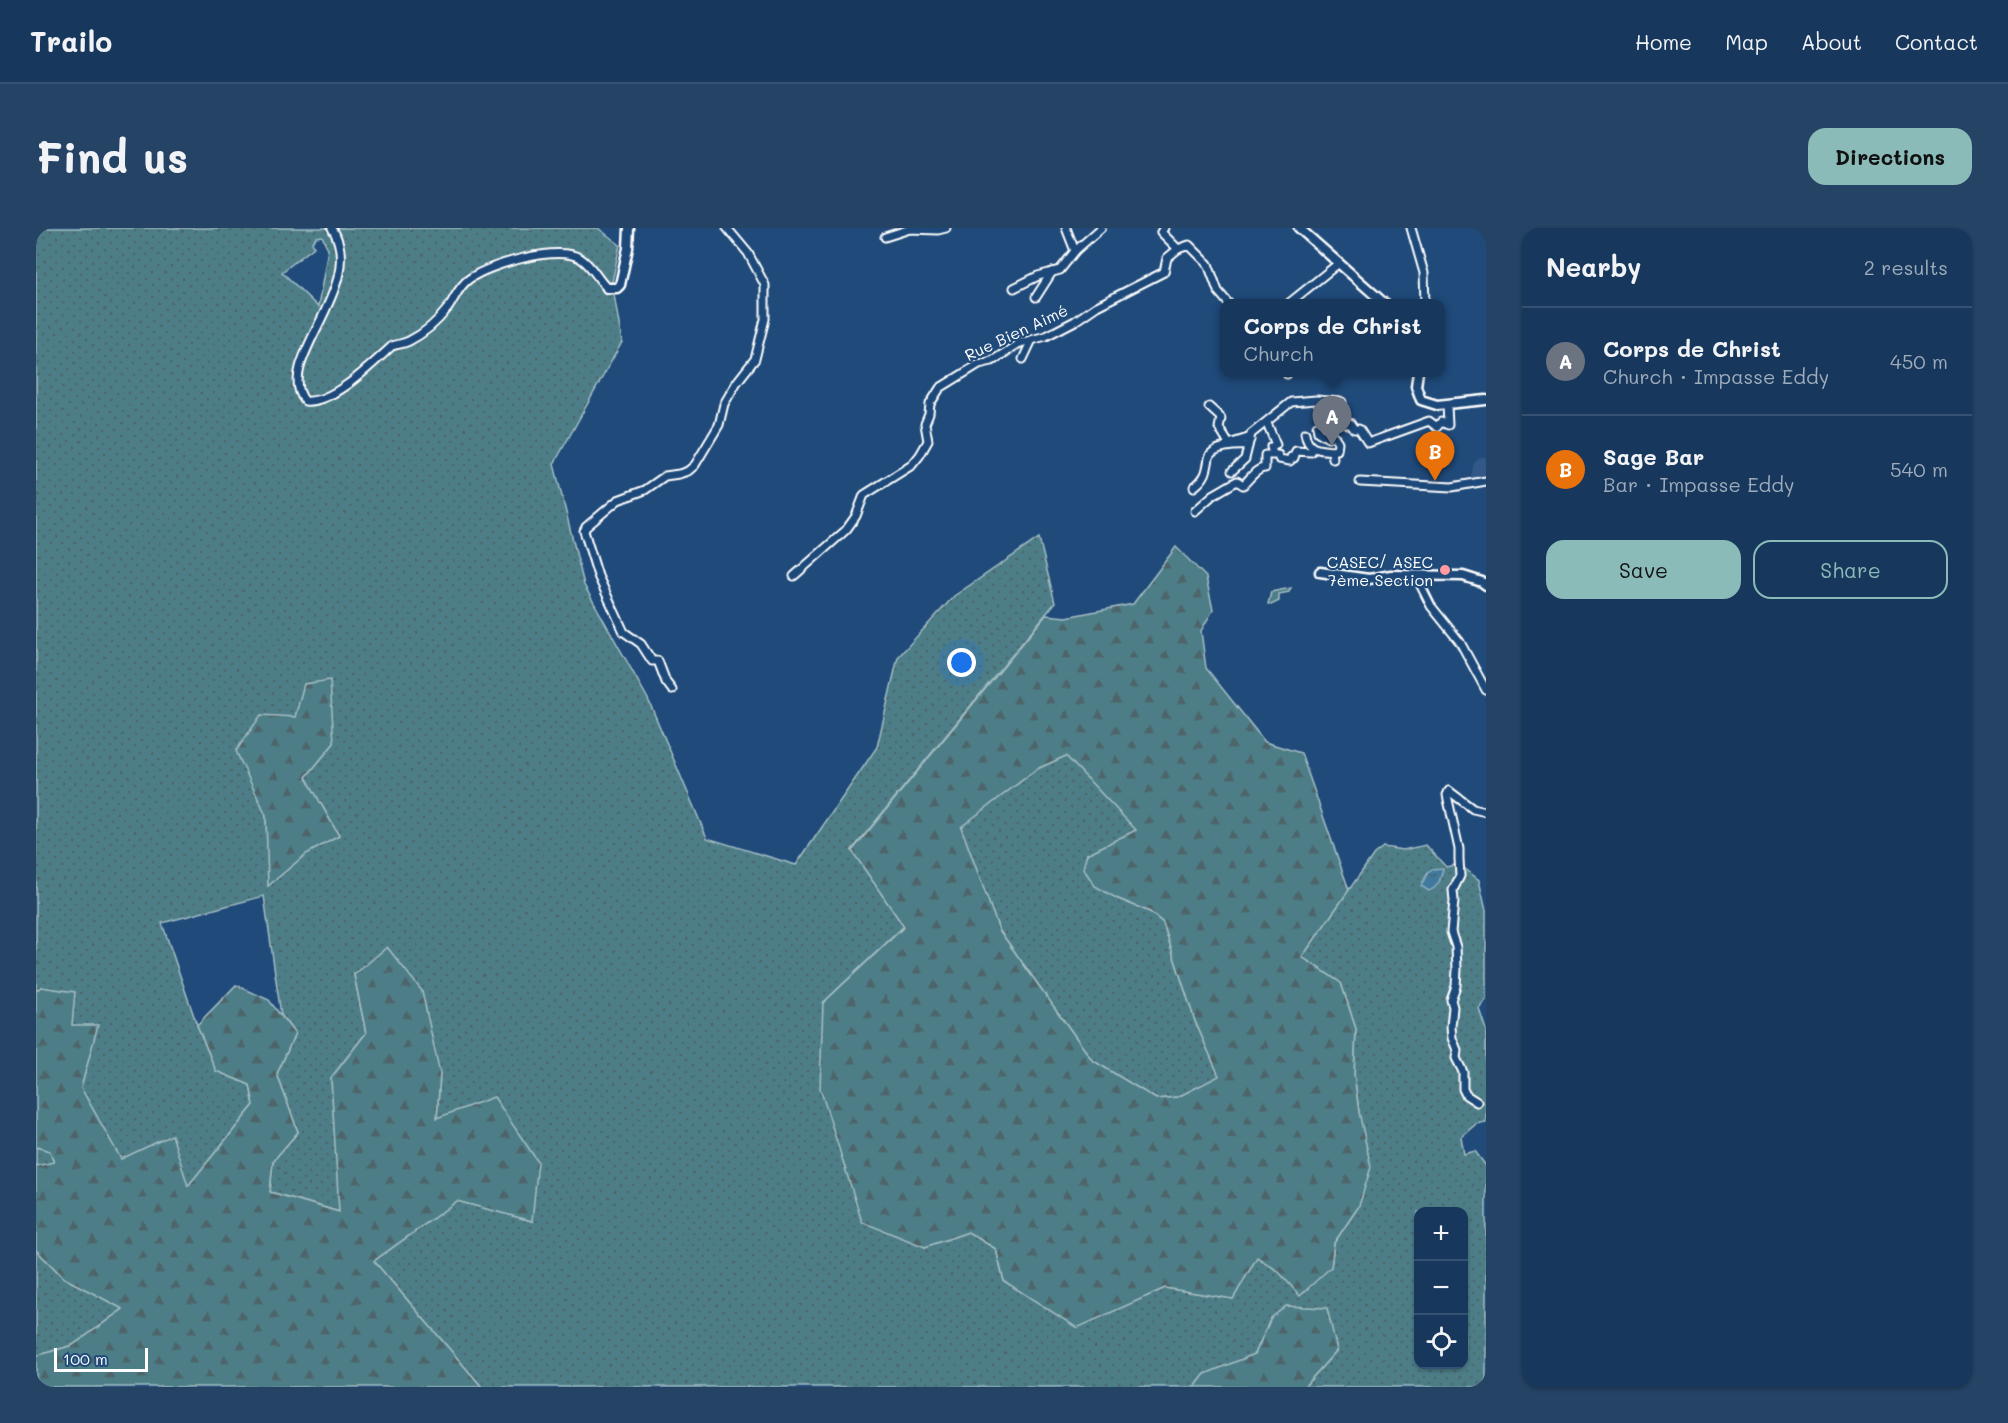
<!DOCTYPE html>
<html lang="en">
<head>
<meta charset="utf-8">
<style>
  :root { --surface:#17385c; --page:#244365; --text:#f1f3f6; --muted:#9eacbb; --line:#365272; --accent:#8bbbb9 }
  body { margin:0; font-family:Mali,sans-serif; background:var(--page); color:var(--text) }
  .controls { position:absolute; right:18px; bottom:18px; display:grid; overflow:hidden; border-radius:12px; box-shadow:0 2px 4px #0004 }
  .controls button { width:54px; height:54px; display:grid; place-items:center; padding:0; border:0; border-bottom:2px solid var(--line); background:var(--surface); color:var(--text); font:30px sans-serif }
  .scale { position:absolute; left:18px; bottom:15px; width:94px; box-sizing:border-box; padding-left:6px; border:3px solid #fff; border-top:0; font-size:16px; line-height:21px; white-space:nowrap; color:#fff; -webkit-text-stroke:4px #1f4a7a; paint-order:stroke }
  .you { position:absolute; left:926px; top:435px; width:21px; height:21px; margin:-15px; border:4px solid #fff; border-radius:50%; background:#1a73e8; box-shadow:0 0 0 9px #1a73e833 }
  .badge { display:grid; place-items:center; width:39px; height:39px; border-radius:50%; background:var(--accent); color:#fff; font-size:20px; font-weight:700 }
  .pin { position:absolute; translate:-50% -50px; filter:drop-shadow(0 2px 3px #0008) }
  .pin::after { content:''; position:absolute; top:32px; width:21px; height:18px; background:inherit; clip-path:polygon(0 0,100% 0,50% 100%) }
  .popup { position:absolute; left:1184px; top:71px; width:225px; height:78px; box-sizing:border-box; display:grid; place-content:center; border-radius:12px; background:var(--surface); filter:drop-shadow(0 2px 4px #0005); font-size:20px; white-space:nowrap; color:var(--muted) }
  .popup b { font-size:22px; color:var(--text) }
  .popup::after { content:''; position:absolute; left:50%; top:100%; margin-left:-12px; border:12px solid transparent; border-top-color:var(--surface) }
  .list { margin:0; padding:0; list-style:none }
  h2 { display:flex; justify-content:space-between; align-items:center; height:78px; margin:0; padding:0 24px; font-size:26px }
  h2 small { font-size:20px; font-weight:400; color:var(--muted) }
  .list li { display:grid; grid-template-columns:39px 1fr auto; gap:18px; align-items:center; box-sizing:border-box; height:108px; padding:0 24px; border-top:2px solid var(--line) }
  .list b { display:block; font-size:22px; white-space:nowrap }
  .list p { margin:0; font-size:20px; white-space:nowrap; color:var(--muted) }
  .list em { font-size:20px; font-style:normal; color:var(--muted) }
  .actions { display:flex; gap:12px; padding:18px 24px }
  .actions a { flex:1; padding:14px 0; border:2px solid var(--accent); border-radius:18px; text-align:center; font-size:21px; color:var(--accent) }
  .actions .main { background:var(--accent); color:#111 }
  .icon { flex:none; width:33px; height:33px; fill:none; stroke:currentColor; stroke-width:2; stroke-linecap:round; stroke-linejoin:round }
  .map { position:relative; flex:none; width:1450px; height:1159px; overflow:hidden; border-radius:18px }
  header { display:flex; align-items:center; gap:36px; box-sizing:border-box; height:84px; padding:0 30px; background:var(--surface); border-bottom:2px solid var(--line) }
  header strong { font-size:28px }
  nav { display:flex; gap:33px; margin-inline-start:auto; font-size:21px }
  .intro { display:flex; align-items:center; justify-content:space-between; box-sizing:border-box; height:144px; padding:0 36px }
  h1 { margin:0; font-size:42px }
  .button { padding:15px 27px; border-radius:18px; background:var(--accent); color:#111; font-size:21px; font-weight:700 }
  main { display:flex; gap:36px; padding:0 36px }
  aside { flex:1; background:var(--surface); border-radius:18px; box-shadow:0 2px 4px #0004 }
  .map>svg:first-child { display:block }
  .built { fill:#325888 }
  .grass { fill:url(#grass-dots); stroke:#a6bec4; stroke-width:1.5; fill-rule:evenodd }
  .forest { fill:url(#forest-firs); stroke:#a6bec4; stroke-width:1.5; fill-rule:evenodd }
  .water { fill:url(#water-ripples); stroke:#8dafc3; stroke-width:1.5 }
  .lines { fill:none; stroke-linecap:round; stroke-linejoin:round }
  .minor-casing { stroke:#fff; stroke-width:11 }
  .tertiary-casing { stroke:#fff; stroke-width:13 }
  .minor { stroke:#1f4a7a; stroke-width:7 }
  .tertiary { stroke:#1f4a7a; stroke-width:8 }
  .poi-dot { fill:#ff9aa2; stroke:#1f4a7a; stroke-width:2 }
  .labels { text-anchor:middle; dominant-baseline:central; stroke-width:4.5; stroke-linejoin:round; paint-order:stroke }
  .street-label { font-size:16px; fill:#fff; stroke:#1f4a7a }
  .poi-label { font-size:16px; fill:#fff; stroke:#1f4a7a; text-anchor:end }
</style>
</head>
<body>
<header>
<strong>Trailo</strong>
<nav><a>Home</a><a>Map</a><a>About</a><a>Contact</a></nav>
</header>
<div class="intro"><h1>Find us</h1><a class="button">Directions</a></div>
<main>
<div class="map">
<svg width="1450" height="1159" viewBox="0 0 1450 1159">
  <defs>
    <pattern id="grass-dots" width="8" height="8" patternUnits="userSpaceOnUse" patternTransform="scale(1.5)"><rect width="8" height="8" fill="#4e7e88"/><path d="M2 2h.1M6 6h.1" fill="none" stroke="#4d656a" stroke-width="1.8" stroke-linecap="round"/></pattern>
    <pattern id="forest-firs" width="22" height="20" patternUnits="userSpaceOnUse" patternTransform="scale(1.5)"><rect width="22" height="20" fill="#4e7e88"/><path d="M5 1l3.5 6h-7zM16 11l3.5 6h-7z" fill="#4d656a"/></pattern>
    <pattern id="water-ripples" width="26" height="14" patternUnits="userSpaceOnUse" patternTransform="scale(1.5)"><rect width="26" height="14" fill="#41799b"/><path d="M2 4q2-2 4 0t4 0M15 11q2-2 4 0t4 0" fill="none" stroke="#466274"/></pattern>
  </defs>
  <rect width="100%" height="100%" fill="#1f4a7a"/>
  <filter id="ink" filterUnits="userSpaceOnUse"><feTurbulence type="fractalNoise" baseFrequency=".0167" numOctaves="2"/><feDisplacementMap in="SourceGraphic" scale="12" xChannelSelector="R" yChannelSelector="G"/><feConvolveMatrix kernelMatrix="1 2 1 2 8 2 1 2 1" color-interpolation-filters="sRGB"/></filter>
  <g filter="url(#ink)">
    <path class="built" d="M1445 229H1450L1449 250 1434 253 1438 235Z"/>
    <g class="grass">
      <path d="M0 0H562L584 17 576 54 586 114 518 236 548 357 612 471 671 610 760 637 841 519 862 429 918 368 1003 310 1019 375 816 622 868 698 787 775 889 1019 932 1004 960 1021 968 1053 1041 1099 1129 1060 1197 1071 1221 1029 1242 1043 1295 1039 1298 1015 1323 978V884L1318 846 1320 801 1305 755 1266 729 1338 626 1347 619 1367 622 1390 617 1410 639 1423 636 1443 652 1450 683V772L1443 781 1450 802V894L1440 896 1425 909 1428 926 1439 923 1450 938V1159H1268L1301 1122 1290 1080 1235 1090 1219 1126 1169 1146 1159 1159H446L338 1033 421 973 496 993 401 891 404 846 318 747 330 805 295 850 304 984 234 964 237 933 262 904 241 846 259 806 245 787 228 668 126 695 161 797 180 843 214 857 218 877 152 958 85 932 45 860 61 798H36L5 759 0 763ZM286 8 292 21 282 79 246 44 278 19 276 14 280 9ZM259 489 298 515 270 549 303 608 270 626 233 657 230 588ZM1382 984H1428V1136H1382Z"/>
      <path d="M1030 527 1101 602 1051 626 1080 670 1114 684 1127 695 1159 793 1184 849 1142 869 1120 871 1056 832 963 702 924 599 1001 541Z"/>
      <path d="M0 919 14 923 18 935 0 938Z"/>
      <path d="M0 1022 28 1050 87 1081 37 1117 0 1128Z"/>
    </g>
    <g class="forest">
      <path d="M1140 319 1170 349 1177 382 1165 403 1170 440 1229 514 1265 525 1313 662 1266 729 1305 755 1320 801 1318 846 1323 884 1335 939 1323 978 1298 1015 1295 1039 1264 1068 1242 1043 1221 1029 1197 1071 1129 1060 1041 1100 968 1053 960 1021 932 1004 889 1019 826 994 784 860 787 775 868 699 816 623 1010 387 1030 389 1097 376ZM1030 528 1100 602 1051 626 1047 640 1059 658 1080 670 1114 684 1127 695 1159 793 1183 848 1142 869 1120 871 1056 832 963 702 925 599 1001 541Z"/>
      <path d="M1255 360 1253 364 1243 366V373L1235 377 1232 376 1235 364Z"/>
      <path d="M294 452 298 515 270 549 303 608 270 626 232 658 230 588 200 523 225 487 259 489 268 456Z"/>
      <path d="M351 719 386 763 404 846 401 890 458 869 502 934 496 993 421 973 338 1033 446 1159H0V1128L37 1117 87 1081 28 1050 0 1022V938L18 934 14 923 0 919V763L5 759 39 764 36 797H62L45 860 85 931 136 907 152 958 218 877 214 857 180 843 161 797 200 757 233 772 259 806 241 846 262 904 237 933 234 964 303 984 295 850 330 805 318 747Z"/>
      <path d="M1250 1078 1291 1080 1301 1122 1268 1159H1159L1169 1146 1219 1126 1235 1090Z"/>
    </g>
    <path class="water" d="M1407 640C1405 650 1403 659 1393 663L1385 658 1391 646 1396 641Z"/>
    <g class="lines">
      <defs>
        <g id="minor">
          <path d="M296 0C333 58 236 134 269 173 297 176 336 136 356 118 362 116 367 116 373 113 387 106 402 93 412 80 419 70 422 59 433 51 454 36 521 17 544 30 557 38 561 51 571 60"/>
          <path d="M1128 0 1125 4 1142 21"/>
          <path d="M1375 0 1388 45 1389 76"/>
          <path d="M849 9 874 1 902 2 910 0"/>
          <path d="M1039 23 1065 0"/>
          <path d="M978 60 1002 48 1024 42 1039 23 1030 0"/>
          <path d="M1000 69 1016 44"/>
          <path d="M1252 76 1303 35"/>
          <path d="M987 131 995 114"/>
          <path d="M1250 144 1251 146"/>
          <path d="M1173 179 1185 190 1183 200 1193 216 1212 210 1214 212"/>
          <path d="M1231 195 1240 217 1235 219 1237 226"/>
          <path d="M1281 198 1282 204 1292 210 1298 208 1302 214 1301 222 1296 223"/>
          <path d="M1269 205C1272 223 1282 221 1296 223L1297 231"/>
          <path d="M1196 243 1209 231 1215 206 1255 174 1280 172 1306 174 1305 190 1311 196 1314 195 1318 201H1323L1332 215 1393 193 1401 199 1405 194 1412 197 1411 177"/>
          <path d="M1324 254 1416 259 1450 253"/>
          <path d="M1158 259C1170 250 1171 243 1173 230 1175 218 1202 217 1212 218"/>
          <path d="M1159 283 1177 267 1201 253 1207 257C1214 251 1220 240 1229 240V227H1242L1243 231 1254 233 1255 229 1258 230 1260 223 1275 224 1276 221"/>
          <path d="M758 348 810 302 820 288 828 267 876 237 884 227 892 213 889 196 893 186 894 176 904 160 943 136 956 133 984 115 1010 108 1039 93 1061 78 1128 44 1131 30 1142 21 1153 17 1172 36 1182 63 1193 76"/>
          <path d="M1380 348 1395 378 1424 414 1450 462"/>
          <path d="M636 462 630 454 622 433H616L605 416 588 404 562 348 548 303 550 299 582 272 609 262 629 248 643 246 652 243 659 237 683 197 688 176 701 154 719 131 729 91V57L712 25 691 0"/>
          <path d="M1413 563 1411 567 1423 621V631L1424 648 1417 662 1418 673 1415 704 1420 719 1421 741 1420 758 1415 772 1417 779 1415 799 1416 810 1421 822 1420 830 1427 844V861L1430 867 1441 874"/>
          <path d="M1413 563 1437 581 1450 584"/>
        </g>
        <g id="tertiary">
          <path d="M1263 0 1349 76"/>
          <path d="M571 60H581L584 57 592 20 593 0"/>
          <path d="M1382 144 1380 158 1385 172 1401 177 1450 172"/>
          <path d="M1284 344 1333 351 1355 347 1427 348 1446 354 1450 357"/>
        </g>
      </defs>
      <use href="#minor" class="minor-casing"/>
      <use href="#tertiary" class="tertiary-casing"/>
      <use href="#minor" class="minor"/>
      <use href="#tertiary" class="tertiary"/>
    </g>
  </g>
  <circle class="poi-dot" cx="1409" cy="342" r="6"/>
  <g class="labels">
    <g class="street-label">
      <text transform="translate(980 104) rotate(-25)">Rue Bien Aimé</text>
    </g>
    <g class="poi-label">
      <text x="1397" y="333">CASEC/ ASEC<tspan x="1397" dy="18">7ème Section</tspan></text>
    </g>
  </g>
</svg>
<div class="controls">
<button>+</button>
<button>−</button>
<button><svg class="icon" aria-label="locate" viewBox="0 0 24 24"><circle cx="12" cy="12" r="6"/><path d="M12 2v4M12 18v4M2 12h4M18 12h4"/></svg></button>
</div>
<div class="scale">100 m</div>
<div class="you"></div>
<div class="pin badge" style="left:1296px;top:218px;background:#6b7280">A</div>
<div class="popup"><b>Corps de Christ</b>Church</div>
<div class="pin badge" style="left:1399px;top:253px;background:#e8710a">B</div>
</div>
<aside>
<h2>Nearby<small>2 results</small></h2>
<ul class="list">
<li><span class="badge" style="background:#6b7280">A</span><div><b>Corps de Christ</b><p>Church · Impasse Eddy</p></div><em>450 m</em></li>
<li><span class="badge" style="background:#e8710a">B</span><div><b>Sage Bar</b><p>Bar · Impasse Eddy</p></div><em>540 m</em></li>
</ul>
<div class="actions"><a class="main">Save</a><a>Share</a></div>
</aside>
</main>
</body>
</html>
